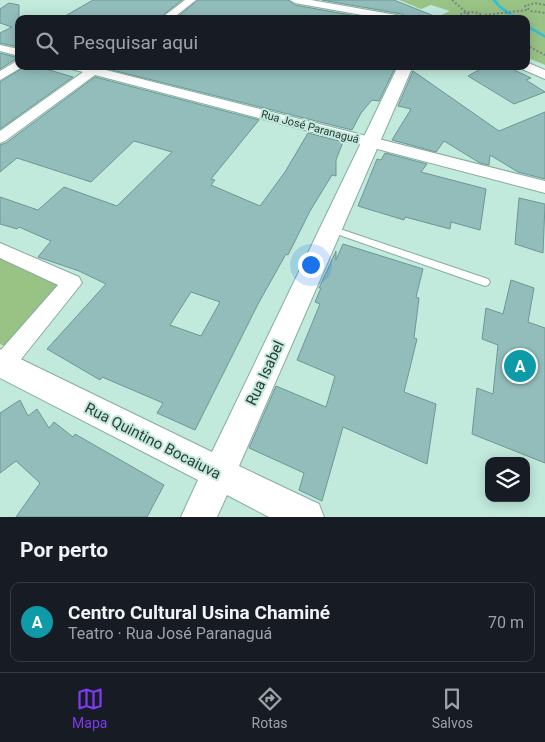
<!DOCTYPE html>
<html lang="pt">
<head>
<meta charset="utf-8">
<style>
  :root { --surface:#171b24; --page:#20242c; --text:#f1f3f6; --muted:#9ea1a6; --line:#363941; --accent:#7c3aed }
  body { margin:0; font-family:Roboto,sans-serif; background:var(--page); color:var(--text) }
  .controls { position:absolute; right:15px; bottom:15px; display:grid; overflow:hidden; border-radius:10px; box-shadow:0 2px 12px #0003 }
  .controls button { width:45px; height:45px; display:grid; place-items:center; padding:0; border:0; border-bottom:1px solid var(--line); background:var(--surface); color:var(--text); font:25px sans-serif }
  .you { position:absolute; left:310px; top:264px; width:18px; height:18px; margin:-12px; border:4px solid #fff; border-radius:50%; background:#1a73e8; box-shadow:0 0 0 8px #1a73e833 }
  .badge { display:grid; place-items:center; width:32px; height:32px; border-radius:50%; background:var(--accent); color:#fff; font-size:16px; font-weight:700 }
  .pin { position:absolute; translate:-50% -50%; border:2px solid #fff; box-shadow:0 1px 5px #0006 }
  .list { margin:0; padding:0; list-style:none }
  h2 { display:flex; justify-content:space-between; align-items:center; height:65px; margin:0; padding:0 20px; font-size:21px }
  h2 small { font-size:16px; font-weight:400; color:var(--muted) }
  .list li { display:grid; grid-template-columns:32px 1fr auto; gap:15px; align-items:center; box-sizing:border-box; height:80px; margin:0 10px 10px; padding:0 10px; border:1px solid var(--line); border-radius:10px }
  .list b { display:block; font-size:19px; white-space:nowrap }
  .list p { margin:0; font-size:16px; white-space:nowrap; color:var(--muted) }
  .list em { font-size:16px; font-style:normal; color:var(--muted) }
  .icon { flex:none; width:28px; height:28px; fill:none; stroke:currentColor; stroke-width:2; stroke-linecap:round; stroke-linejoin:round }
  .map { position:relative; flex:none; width:545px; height:517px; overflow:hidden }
  .search { position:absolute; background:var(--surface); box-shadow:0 2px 12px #0003; left:15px; right:15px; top:15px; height:55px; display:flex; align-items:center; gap:12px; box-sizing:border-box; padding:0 18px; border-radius:10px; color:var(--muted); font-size:19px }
  .sheet { height:155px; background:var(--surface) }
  nav { display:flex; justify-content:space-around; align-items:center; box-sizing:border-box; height:70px; border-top:1px solid var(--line); background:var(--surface); font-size:14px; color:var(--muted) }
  nav a { display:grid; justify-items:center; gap:2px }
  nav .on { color:var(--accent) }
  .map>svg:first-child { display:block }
  .green { fill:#99c285 }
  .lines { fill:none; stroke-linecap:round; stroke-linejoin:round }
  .stream { fill:#33c0d7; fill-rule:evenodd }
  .building { fill:#92bdbb; stroke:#6d9795; fill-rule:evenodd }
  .service-casing { stroke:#86aca0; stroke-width:2 }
  .minor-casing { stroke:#86aca0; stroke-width:2 }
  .tertiary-casing { stroke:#86aca0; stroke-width:2 }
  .path { stroke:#708b82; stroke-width:2; stroke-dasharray:2 2; stroke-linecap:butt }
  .service { fill:#fff; fill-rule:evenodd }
  .minor { fill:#fff; fill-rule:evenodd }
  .tertiary { fill:#fff; fill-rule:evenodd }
  .labels { text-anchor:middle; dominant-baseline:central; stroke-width:4; stroke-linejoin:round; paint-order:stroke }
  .far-street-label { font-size:11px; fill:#2d3d38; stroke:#c1e9dc }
  .near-street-label { font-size:15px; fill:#2d3d38; stroke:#c1e9dc }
</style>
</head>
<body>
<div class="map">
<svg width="545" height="517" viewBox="0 0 545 517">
  <rect width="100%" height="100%" fill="#c1e9dc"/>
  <g class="green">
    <path d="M399 0H545V65L526 57V19H437L435 18 450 11 431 5 421 9Z"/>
    <path d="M0 255 70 284 13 350 0 344Z"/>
  </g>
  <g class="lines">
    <g class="stream">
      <path d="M492 0H496L501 6 520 19C510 19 498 7 492 0Z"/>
      <path d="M526 24 545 35V38L526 27Z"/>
    </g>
  </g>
  <g class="building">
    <path d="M93 0H182L158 19H60Z"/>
    <path d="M198 0H288L295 5 372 19H175Z"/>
    <path d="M322 0H394L439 18 409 19 402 14Z"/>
    <path d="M9 3 19 5V47L0 43V33L12 27 0 23V9Z"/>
    <path d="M0 53 19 58V60H14L0 69Z"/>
    <path d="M26 66H36L73 77 0 129V82Z"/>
    <path d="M106 66H396L379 101 372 100 361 113 352 130 104 68Z"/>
    <path d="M486 66H506L531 78 526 80 545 92 514 104 468 76Z"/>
    <path d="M413 71 499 131 545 112V179L518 172 490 155 489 165 480 163 444 141 436 152 392 140 411 109 398 106Z"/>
    <path d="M95 77 259 120 211 179 215 180 211 185 260 206 285 172 308 133 343 142 336 160V176L332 175 310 211 288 255 286 254 258 304 195 430 157 413 163 403 102 377 100 380 47 349 106 284 79 271 38 257 51 241 19 227 17 229 0 224V197L38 210 64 187 117 206 172 152 134 141 91 182 17 158 0 172V145L6 143ZM191 292 220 302 201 336 170 325Z"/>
    <path d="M385 153 427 164 421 172 486 189 480 230 451 222 450 229 405 217 404 220 358 206 377 159 381 160Z"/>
    <path d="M519 198 545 204 543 253 515 244Z"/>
    <path d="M343 244 423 269 416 297 419 298 414 338 417 339 404 392 436 404 427 464 343 427 322 501 299 490 304 473 249 448 276 386 326 407 335 376 297 360 320 304 315 302 321 288H319L336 251V260Z"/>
    <path d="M511 280 534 288 528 322 545 328V463L472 434 477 388 493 394 498 345 482 339 486 308 503 314Z"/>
    <path d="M20 400 28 416 37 409 49 428 54 422 73 437 75 434 164 485 147 517H16L40 483 16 461 0 473V413Z"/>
  </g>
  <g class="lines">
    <defs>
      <path id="service" d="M331 226 488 279 490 282 488 285 485 286 328 231 327 229Z"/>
      <g id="minor">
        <path d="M185 0H196L172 19H160Z"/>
        <path d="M290 0H311L402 16 407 19H384L295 3Z"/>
        <path d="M0 45 19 49V56L0 51Z"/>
        <path d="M15 62H19V66H24L0 80V71Z"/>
        <path d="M526 62 545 70V79L522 69 520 66H526Z"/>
        <path d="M69 66H103L102 69 545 181V193L95 75 5 141 0 143V131L83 72 71 69Z"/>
        <path d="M0 243 79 277 82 283 10 373 2 376 0 375V351L58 285 0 258Z"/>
      </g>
      <path id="tertiary" d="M398 66H413L239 466 319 504 324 517H269L227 495 217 517H181L198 480 0 378V349L212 452Z"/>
    </defs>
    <use href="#service" class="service-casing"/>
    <use href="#minor" class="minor-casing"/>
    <use href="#tertiary" class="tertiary-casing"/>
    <g class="path">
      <path d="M452 0 468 14 466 16 467 19"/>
      <path d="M545 5 535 3 525 6 531 11 545 13"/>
      <path d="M477 15 482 19"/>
      <path d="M485 15 527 10"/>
      <path d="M463 19 461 14C471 11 480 11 487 19"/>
      <path d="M526 45 545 55"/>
    </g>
    <use href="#service" class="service"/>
    <use href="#minor" class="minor"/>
    <use href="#tertiary" class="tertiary"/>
  </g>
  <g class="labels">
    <g class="far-street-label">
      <text transform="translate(310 127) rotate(15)">Rua José Paranaguá</text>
    </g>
    <g class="near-street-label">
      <text transform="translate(265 373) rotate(-65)">Rua Isabel</text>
      <text transform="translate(153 441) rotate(27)">Rua Quintino Bocaiuva</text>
    </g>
  </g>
</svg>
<div class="controls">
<button><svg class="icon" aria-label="layers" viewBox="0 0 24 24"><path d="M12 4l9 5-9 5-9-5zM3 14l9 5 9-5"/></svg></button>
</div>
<div class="you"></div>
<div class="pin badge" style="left:520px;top:366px;background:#0f9aa8">A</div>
<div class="search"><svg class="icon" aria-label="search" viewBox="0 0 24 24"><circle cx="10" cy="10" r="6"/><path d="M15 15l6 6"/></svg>Pesquisar aqui</div>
</div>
<section class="sheet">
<h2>Por perto<small></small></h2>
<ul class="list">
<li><span class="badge" style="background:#0f9aa8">A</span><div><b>Centro Cultural Usina Chaminé</b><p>Teatro · Rua José Paranaguá</p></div><em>70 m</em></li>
</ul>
</section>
<nav>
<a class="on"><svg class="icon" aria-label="map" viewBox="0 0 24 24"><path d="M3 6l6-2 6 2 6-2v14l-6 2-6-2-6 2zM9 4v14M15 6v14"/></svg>Mapa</a>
<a><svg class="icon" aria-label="directions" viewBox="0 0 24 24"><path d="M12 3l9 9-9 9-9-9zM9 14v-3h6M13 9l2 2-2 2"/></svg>Rotas</a>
<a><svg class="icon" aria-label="saved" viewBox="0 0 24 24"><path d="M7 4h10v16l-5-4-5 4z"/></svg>Salvos</a>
</nav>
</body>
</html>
